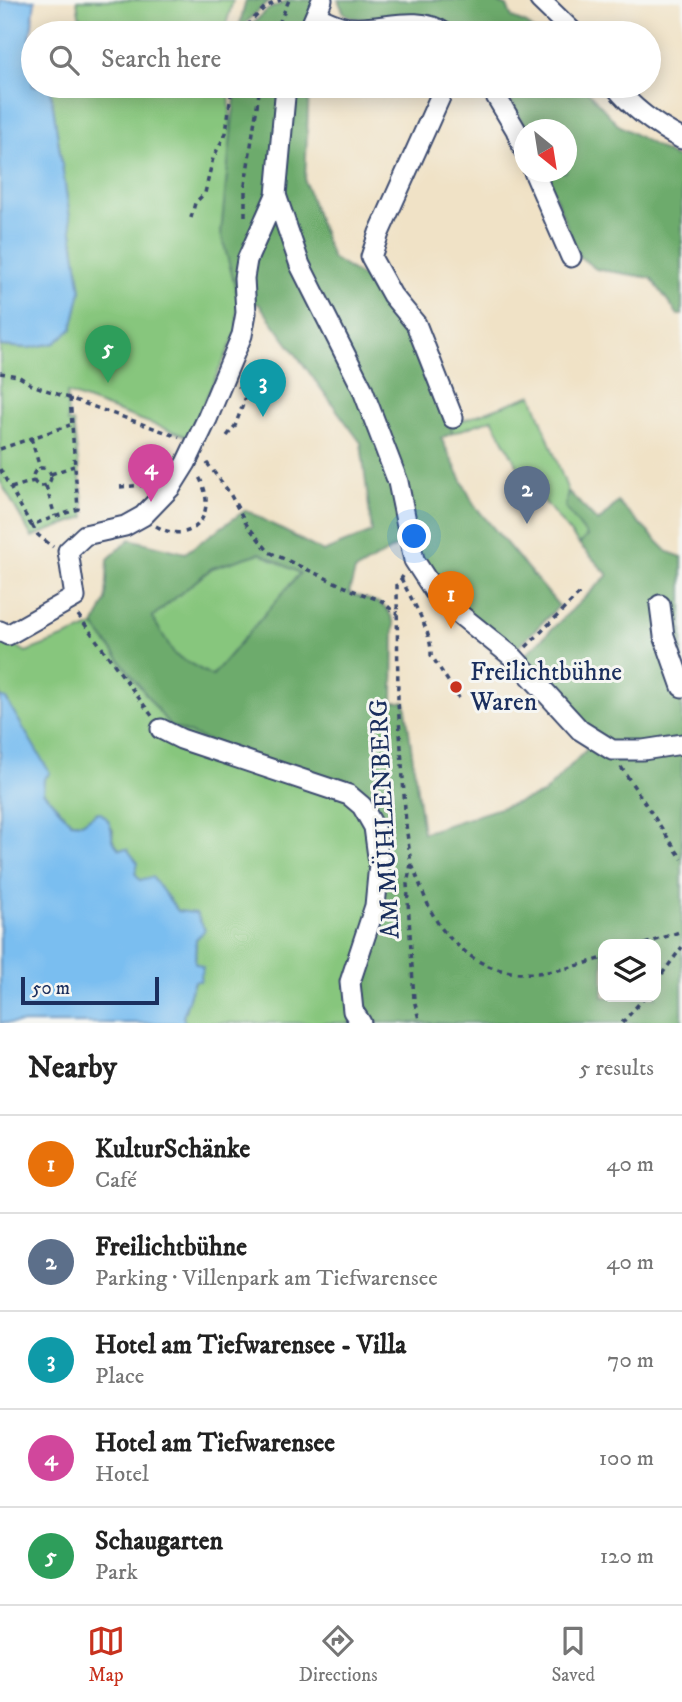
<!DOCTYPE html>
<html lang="en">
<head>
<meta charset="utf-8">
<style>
  :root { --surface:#fff; --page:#f2f2f2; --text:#222; --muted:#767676; --line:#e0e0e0; --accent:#c8321e }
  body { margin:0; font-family:"IM FELL DW Pica",serif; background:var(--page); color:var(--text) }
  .controls { position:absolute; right:21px; bottom:21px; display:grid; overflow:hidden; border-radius:14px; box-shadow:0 4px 18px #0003 }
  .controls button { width:63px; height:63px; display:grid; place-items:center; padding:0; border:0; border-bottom:2px solid var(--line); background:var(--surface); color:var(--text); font:35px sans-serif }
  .compass { position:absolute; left:514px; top:119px; width:63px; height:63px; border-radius:50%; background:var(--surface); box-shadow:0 4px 18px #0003; rotate:150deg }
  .scale { position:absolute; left:21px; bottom:18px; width:138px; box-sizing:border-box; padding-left:7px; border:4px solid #1b2f5e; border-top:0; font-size:19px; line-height:24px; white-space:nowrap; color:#1b2f5e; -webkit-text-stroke:5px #f6f6f2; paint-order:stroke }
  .you { position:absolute; left:415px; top:537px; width:24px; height:24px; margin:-18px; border:5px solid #fff; border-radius:50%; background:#1a73e8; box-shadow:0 0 0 10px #1a73e833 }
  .badge { display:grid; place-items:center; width:46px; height:46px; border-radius:50%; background:var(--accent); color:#fff; font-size:23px; font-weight:700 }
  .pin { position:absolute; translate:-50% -58px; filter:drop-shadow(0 2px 4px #0008) }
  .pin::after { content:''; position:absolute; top:37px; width:24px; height:21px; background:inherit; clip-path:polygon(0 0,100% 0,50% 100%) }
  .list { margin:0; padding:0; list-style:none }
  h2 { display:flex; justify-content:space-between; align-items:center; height:91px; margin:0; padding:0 28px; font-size:30px }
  h2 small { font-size:23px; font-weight:400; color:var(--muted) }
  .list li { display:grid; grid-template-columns:46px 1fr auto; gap:21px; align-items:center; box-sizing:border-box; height:98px; padding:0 28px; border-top:2px solid var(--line) }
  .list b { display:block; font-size:26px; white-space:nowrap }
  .list p { margin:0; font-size:23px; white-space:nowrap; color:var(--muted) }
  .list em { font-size:23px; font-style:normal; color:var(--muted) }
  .icon { flex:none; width:38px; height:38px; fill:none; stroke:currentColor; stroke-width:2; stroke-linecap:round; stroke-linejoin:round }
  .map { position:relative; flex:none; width:682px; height:1023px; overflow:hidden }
  .search { position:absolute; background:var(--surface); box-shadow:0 4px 18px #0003; left:21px; right:21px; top:21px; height:77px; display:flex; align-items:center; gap:18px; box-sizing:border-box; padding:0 24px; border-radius:38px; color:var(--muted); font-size:26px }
  .sheet { height:581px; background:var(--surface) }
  nav { display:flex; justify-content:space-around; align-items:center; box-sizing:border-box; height:98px; border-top:2px solid var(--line); background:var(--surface); font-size:19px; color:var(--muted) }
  nav a { display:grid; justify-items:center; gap:4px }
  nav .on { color:var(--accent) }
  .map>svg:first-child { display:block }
  .green { fill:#87c67d; stroke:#517a6e; stroke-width:2 }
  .forest { fill:#6dab6c; stroke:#446d65; stroke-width:2; fill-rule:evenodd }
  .water { fill:#7abef0; stroke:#4a76a7; stroke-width:2 }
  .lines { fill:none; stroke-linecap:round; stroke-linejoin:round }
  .minor-casing { stroke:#3b4a6e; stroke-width:23 }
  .path { stroke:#3b4a6e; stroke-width:3.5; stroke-dasharray:5 5; stroke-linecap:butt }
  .minor { stroke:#fff; stroke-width:19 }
  .poi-dot { fill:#c8321e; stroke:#f6f6f2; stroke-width:2.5 }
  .labels { text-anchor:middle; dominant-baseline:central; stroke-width:6; stroke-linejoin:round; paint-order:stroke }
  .poi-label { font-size:26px; fill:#1b2f5e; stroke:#f6f6f2; text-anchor:start }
  .street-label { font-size:26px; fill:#1b2f5e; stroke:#f6f6f2 }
</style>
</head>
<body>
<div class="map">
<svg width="682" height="1023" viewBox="0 0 682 1023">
  <rect width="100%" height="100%" fill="#f6f6f2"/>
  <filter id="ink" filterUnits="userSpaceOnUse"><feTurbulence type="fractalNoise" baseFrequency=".0143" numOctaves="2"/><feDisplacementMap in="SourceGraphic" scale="14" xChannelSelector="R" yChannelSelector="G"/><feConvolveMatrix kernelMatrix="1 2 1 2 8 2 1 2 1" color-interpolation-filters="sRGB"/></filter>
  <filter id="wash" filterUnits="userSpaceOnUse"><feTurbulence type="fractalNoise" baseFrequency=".00686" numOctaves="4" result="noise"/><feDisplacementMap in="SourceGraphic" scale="28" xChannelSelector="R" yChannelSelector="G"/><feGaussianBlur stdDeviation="1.57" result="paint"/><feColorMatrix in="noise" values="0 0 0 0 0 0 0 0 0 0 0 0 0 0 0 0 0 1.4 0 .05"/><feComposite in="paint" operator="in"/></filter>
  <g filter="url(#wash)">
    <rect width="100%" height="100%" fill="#f0e2c6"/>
    <g class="green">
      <path d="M77 0H233L225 28 221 33H88L79 15Z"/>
      <path d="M50 86H229L238 298 237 332 188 437 67 393 68 423 73 422 85 517 32 537 0 481V346L29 348 72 329 81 291Z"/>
      <path d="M532 395 568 491 565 507 588 536 579 544 522 474 492 419 453 433 450 425Z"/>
      <path d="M260 553 300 573 212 676 175 655 151 617 212 568Z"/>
      <path d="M94 626 170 726 352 790 380 826 368 1023H185L183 1017 194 981 200 980 195 963 196 939 178 911 152 878 140 881 112 839 113 830 98 812 82 823 71 822 43 792V779L49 773 6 699 0 697V636L26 652Z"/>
    </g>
    <g class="forest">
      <path d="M246 0 272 1 264 5 238 31Z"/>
      <path d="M289 0H316L301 33H243L267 10Z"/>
      <path d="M338 0H490L507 6 512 18 527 24 536 33H460L450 26 352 18 344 13Z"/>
      <path d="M236 86H309L305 182 332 258 367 280 405 329 453 433 441 438 474 505 559 606 514 651 442 595 404 542 355 571 349 593 379 603 388 610 394 623 393 702H405L423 833 543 794 588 748 556 710 522 658 608 575 579 544 587 536 565 507 568 491 598 522 618 502 668 552 682 557V1023H368L360 1011 355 983 381 910 367 802 170 726 94 626 106 600 108 559 130 539 185 553 246 510 323 552 372 532 361 443 259 304 238 298 221 233ZM260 553 300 573 212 676 175 655 152 617 212 568ZM603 944H656V997H603Z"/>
      <path d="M503 86H583L617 124 676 158 682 157V315H678L651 278 596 269 579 256 545 172H566V130L526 129Z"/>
    </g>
    <g class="water">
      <path d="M0 0H35L30 41 33 51V86H50L81 291 72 329 55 343 29 348 0 346Z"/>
      <path d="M0 697 6 699 50 773 44 779 43 792 71 822 82 823 98 812C109 816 113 829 112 840L119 849H127L138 863 135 873 140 880 152 877 178 911 196 913 205 930 196 939 195 963 203 967 200 981H194L183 1017 185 1023H0Z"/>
    </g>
  </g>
  <g filter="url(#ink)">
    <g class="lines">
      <defs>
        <g id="minor">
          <path d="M540 0 574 33"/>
          <path d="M316 16C328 21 340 28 353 28 383 30 417 14 445 33"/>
          <path d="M308 33 322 0"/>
          <path d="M286 86 276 195 300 265 362 388 398 482 414 560 438 597 514 658 580 730 612 750H643L682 744"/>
          <path d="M445 86 379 233 371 257 392 295 416 324 453 418"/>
          <path d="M490 86 516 130 524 150"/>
          <path d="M615 86C632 108 657 126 682 139"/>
          <path d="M534 172 571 257"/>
          <path d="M660 605 664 636 682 687"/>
          <path d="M0 631 8 635 75 597 68 551 85 535 125 526 143 516 171 487 186 463 207 419 242 335 246 313 244 278 247 260 276 195"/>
          <path d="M161 729 181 739 349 795 362 806 374 827 379 864 375 906 350 982 353 1011 361 1023"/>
        </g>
      </defs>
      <use href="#minor" class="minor-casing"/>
      <g class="path">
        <path d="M240 33 265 7 281 0"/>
        <path d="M275 33 289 0"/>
        <path d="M245 216V185L260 86"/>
        <path d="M191 218 195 203 205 193 213 158 226 133 232 86"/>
        <path d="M0 373 18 376 32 385 179 437"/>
        <path d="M227 436 235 426 248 391 238 386"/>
        <path d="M31 438 40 468"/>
        <path d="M0 449 70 425"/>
        <path d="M207 463 229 492 247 525 269 552 354 591 382 601 394 612 398 613"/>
        <circle cx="42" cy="477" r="9"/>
        <path d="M0 469 31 525 78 509 70 397"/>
        <path d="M51 474 74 466"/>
        <path d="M46 486 55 516"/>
        <path d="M120 487 146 485"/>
        <path d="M11 488 34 481"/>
        <path d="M32 525 38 535 53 547"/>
        <path d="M156 526C194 548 219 512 199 477"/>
        <path d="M403 576 397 585 398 702 406 825 411 864 407 884 414 1000 420 1023"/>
        <path d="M401 578C411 600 432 630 431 655L461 701"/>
        <path d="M78 615 152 716"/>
        <path d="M526 647 582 591"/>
        <path d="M621 767 682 859"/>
        <path d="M412 865C420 883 426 904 436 920 444 934 457 945 469 955 511 985 558 972 603 958"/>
        <path d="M645 944 682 931"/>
        <path d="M656 982 682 947"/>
        <path d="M622 1023 645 997"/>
      </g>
      <use href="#minor" class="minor"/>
    </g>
  </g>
  <circle class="poi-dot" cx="456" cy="687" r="7"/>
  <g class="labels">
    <g class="poi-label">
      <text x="470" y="672">Freilichtbühne<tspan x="470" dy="30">Waren</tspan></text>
    </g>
    <g class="street-label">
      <text transform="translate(385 819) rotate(-93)">AM MÜHLENBERG</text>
    </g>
  </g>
</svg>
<div class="controls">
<button><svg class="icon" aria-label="layers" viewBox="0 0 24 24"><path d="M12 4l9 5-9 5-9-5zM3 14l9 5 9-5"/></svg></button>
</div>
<svg class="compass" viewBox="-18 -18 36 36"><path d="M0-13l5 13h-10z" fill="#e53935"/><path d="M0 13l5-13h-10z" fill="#767676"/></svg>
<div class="scale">50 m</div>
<div class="you"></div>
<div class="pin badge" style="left:451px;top:629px;background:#e8710a">1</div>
<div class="pin badge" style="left:527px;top:524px;background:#5c6f8a">2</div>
<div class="pin badge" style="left:263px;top:417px;background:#0f9aa8">3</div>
<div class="pin badge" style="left:151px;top:502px;background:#d1479c">4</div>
<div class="pin badge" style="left:108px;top:383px;background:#2e9e5b">5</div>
<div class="search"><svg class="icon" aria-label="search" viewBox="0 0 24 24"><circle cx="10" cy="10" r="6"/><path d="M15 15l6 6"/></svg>Search here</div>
</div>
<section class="sheet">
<h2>Nearby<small>5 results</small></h2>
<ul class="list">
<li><span class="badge" style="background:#e8710a">1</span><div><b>KulturSchänke</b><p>Café</p></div><em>40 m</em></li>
<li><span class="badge" style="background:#5c6f8a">2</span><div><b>Freilichtbühne</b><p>Parking · Villenpark am Tiefwarensee</p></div><em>40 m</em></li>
<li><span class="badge" style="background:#0f9aa8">3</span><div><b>Hotel am Tiefwarensee - Villa</b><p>Place</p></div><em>70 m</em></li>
<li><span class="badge" style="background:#d1479c">4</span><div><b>Hotel am Tiefwarensee</b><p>Hotel</p></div><em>100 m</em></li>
<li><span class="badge" style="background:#2e9e5b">5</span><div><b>Schaugarten</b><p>Park</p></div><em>120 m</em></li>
</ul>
</section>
<nav>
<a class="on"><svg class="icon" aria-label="map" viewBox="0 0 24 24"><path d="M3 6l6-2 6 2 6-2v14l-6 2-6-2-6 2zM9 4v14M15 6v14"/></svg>Map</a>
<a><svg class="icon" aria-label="directions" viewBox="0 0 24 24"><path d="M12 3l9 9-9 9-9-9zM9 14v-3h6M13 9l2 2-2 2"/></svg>Directions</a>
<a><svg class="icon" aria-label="saved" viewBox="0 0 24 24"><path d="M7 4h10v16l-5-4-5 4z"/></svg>Saved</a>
</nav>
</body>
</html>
